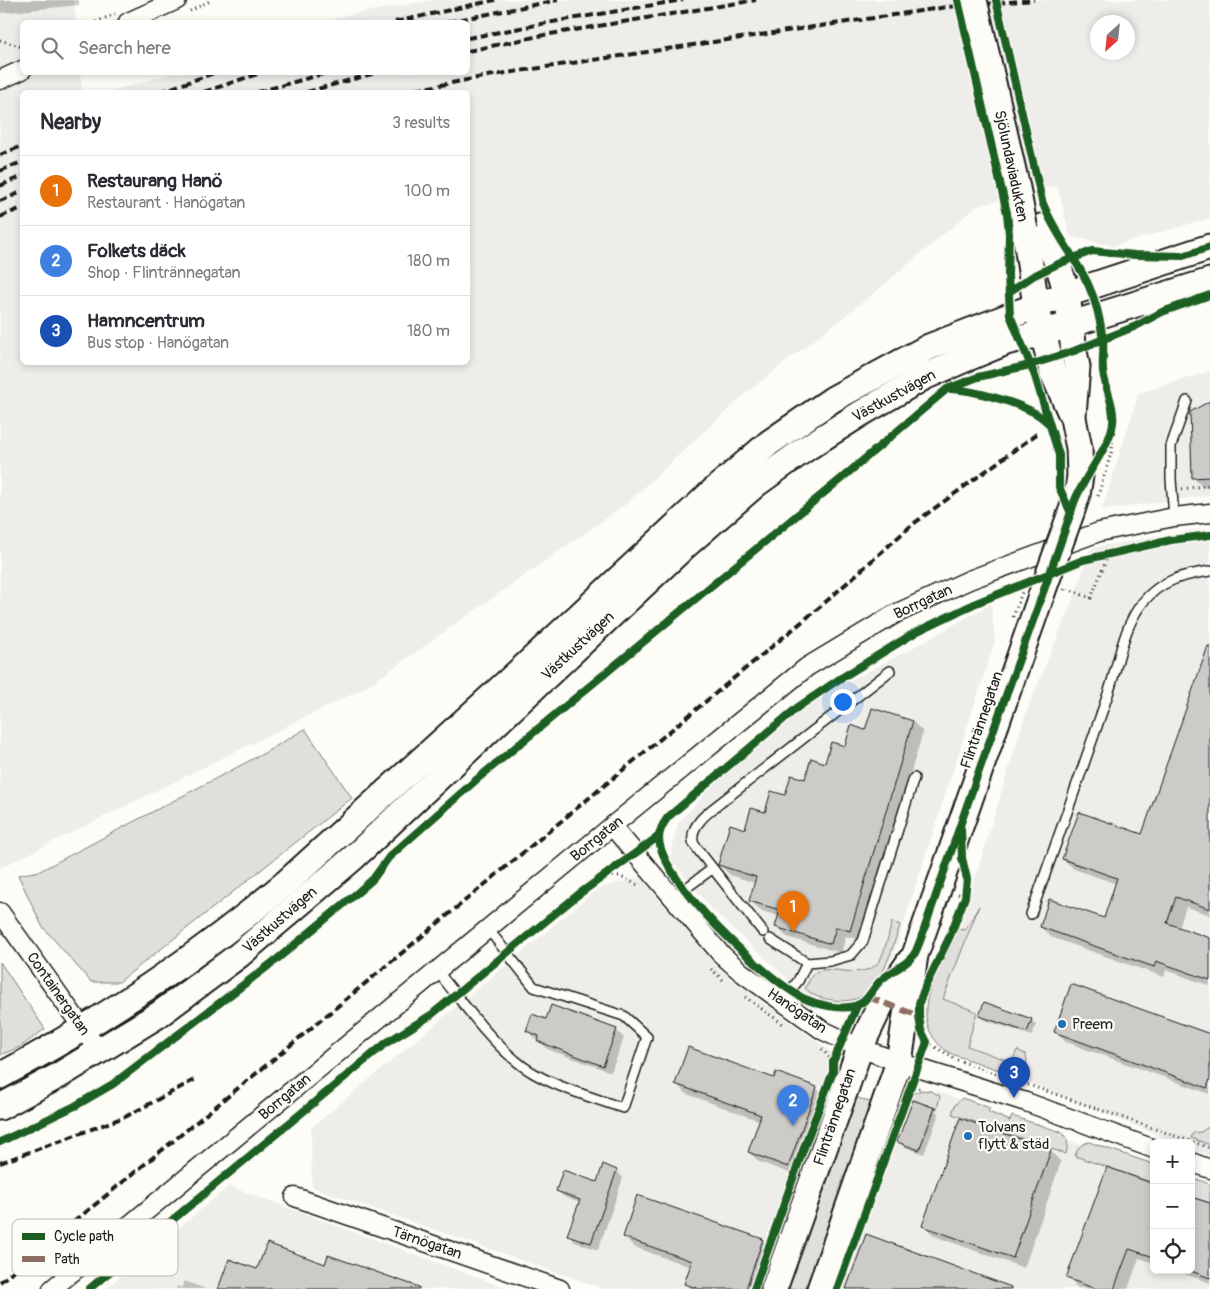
<!DOCTYPE html>
<html lang="en">
<head>
<meta charset="utf-8">
<style>
  :root { --surface:#fff; --page:#f7f7f7; --text:#2b2b33; --muted:#7c7c81; --line:#e1e1e2; --accent:#1f6fb2 }
  body { margin:0; font-family:Pangolin,sans-serif; background:var(--page); color:var(--text) }
  .controls { position:absolute; right:15px; bottom:15px; display:grid; overflow:hidden; border-radius:8px; box-shadow:0 2px 8px #0003 }
  .controls button { width:45px; height:45px; display:grid; place-items:center; padding:0; border:0; border-bottom:1px solid var(--line); background:var(--surface); color:var(--text); font:25px sans-serif }
  .compass { position:absolute; left:1090px; top:15px; width:45px; height:45px; border-radius:50%; background:var(--surface); box-shadow:0 2px 8px #0003; rotate:207deg }
  .you { position:absolute; left:842px; top:701px; width:18px; height:18px; margin:-12px; border:4px solid #fff; border-radius:50%; background:#1a73e8; box-shadow:0 0 0 8px #1a73e833 }
  .badge { display:grid; place-items:center; width:32px; height:32px; border-radius:50%; background:var(--accent); color:#fff; font-size:16px; font-weight:700 }
  .pin { position:absolute; translate:-50% -41px; filter:drop-shadow(0 1px 2px #0008) }
  .pin::after { content:''; position:absolute; top:26px; width:18px; height:15px; background:inherit; clip-path:polygon(0 0,100% 0,50% 100%) }
  .list { margin:0; padding:0; list-style:none }
  h2 { display:flex; justify-content:space-between; align-items:center; height:65px; margin:0; padding:0 20px; font-size:21px }
  h2 small { font-size:16px; font-weight:400; color:var(--muted) }
  .list li { display:grid; grid-template-columns:32px 1fr auto; gap:15px; align-items:center; box-sizing:border-box; height:70px; padding:0 20px; border-top:1px solid var(--line) }
  .list b { display:block; font-size:19px; white-space:nowrap }
  .list p { margin:0; font-size:16px; white-space:nowrap; color:var(--muted) }
  .list em { font-size:16px; font-style:normal; color:var(--muted) }
  .icon { flex:none; width:28px; height:28px; fill:none; stroke:currentColor; stroke-width:2; stroke-linecap:round; stroke-linejoin:round }
  .map { position:relative; flex:none; width:1210px; height:1289px; overflow:hidden }
  .search { position:absolute; background:var(--surface); box-shadow:0 2px 8px #0003; left:20px; top:20px; width:450px; height:55px; display:flex; align-items:center; gap:12px; box-sizing:border-box; padding:0 18px; border-radius:8px; color:var(--muted); font-size:19px }
  .panel { position:absolute; background:var(--surface); box-shadow:0 2px 8px #0003; left:20px; top:90px; width:450px; height:275px; border-radius:8px }
  .map>svg:first-child { display:block }
  .built { fill:#eeede9; fill-rule:evenodd }
  .green { fill:#e0dfdb; stroke:#7e7e7c }
  .shadow { fill:#0003 }
  .building { fill:#cccbc8; stroke:#1c1c1c }
  .lines { fill:none; stroke-linecap:round; stroke-linejoin:round }
  .lane-casing { stroke:#1c1c1c; stroke-width:12 }
  .street-casing { stroke:#1c1c1c; stroke-width:21 }
  .secondary-casing { stroke:#1c1c1c; stroke-width:29 }
  .path { stroke:#1c1c1c; stroke-width:3; stroke-dasharray:1 4; stroke-linecap:butt }
  .lane { stroke:#fdfcf7; stroke-width:9 }
  .street { stroke:#fdfcf7; stroke-width:18 }
  .secondary { stroke:#fdfcf7; stroke-width:25 }
  .rail { stroke:#1c1c1c; stroke-width:4; stroke-dasharray:8 4; stroke-linecap:butt }
  .secondary-bridge-casing { stroke:#1c1c1c; stroke-width:29; stroke-linecap:butt }
  .path-bridge { stroke:#1c1c1c; stroke-width:3; stroke-dasharray:1 4; stroke-linecap:butt }
  .secondary-bridge { stroke:#fdfcf7; stroke-width:25 }
  .quiet { stroke:#8d6e63; stroke-width:6; stroke-dasharray:12 6; stroke-linecap:butt }
  .cycleway-casing { stroke:#fdfcf7; stroke-width:11 }
  .cycleway { stroke:#1b5e20; stroke-width:8 }
  .poi-dot { fill:#1f6fb2; stroke:#fdfcf7; stroke-width:2 }
  .labels { text-anchor:middle; dominant-baseline:central; stroke-width:4.5; stroke-linejoin:round; paint-order:stroke }
  .street-label { font-size:15px; fill:#1c1c1c; stroke:#fdfcf7 }
  .poi-label { font-size:15px; fill:#1c1c1c; stroke:#fdfcf7; text-anchor:start }
  .key { fill:#fdfcf7; stroke:#bab9b5; stroke-width:1 }
  .key-label { font-size:14px; fill:#1c1c1c }
</style>
</head>
<body>
<div class="map">
<svg width="1210" height="1289" viewBox="0 0 1210 1289">
  <rect width="100%" height="100%" fill="#fdfcf7"/>
  <filter id="ink" filterUnits="userSpaceOnUse"><feTurbulence type="fractalNoise" baseFrequency=".02" numOctaves="2"/><feDisplacementMap in="SourceGraphic" scale="10" xChannelSelector="R" yChannelSelector="G"/><feConvolveMatrix kernelMatrix="1 2 1 2 8 2 1 2 1" color-interpolation-filters="sRGB"/></filter>
  <g filter="url(#ink)">
    <g class="built">
      <path d="M0 0H74L76 22H22V72L80 73 82 92H22V362H468V92H109L172 73 468 72V22H325L348 15 432 0H1210V218L1113 246 1070 236 1057 185 977 206 874 293 747 392 626 504 366 687 0 868ZM1098 22H1128V52H1098Z"/>
      <path d="M1210 371V495L1102 510 1139 393Z"/>
      <path d="M1210 529V1156L1191 1149V1143H1177L977 1062 934 1024 948 966 1026 713 1073 599 1091 548 1193 530Z"/>
      <path d="M991 604 995 641 893 956 859 997 812 1001 713 911 670 858 678 823 774 720 905 652Z"/>
      <path d="M640 877 731 979 831 1052 843 1076 760 1289H604L312 1187 311 1128 597 889Z"/>
      <path d="M937 1091 1154 1173V1270H1191V1187L1210 1194V1289H834L897 1111Z"/>
      <path d="M229 1186 509 1289H106Z"/>
    </g>
    <g class="green">
      <path d="M305 729 352 798 119 982H91L42 926 18 875 40 871 266 752Z"/>
      <path d="M979 906 943 999 977 1012 967 1046 1012 1062 1017 1050 1025 1054C1029 1062 1026 1067 1022 1074L1016 1076C1001 1071 985 1065 969 1060 963 1057 954 1056 948 1052 924 1036 921 1009 932 984 940 965 951 949 958 929L965 930Z"/>
      <path d="M892 922 900 925C888 959 879 1008 833 1000 822 999 812 996 805 988 808 984 810 978 813 974 827 961 864 984 880 960 885 951 889 933 892 922Z"/>
      <path d="M0 962 45 1029 20 1047 0 1055Z"/>
      <path d="M922 1090 931 1091 940 1096 937 1109 911 1099 914 1093Z"/>
      <path d="M852 1096 876 1104 813 1289H782Z"/>
      <path d="M962 1098 990 1108 988 1112 1010 1121 1012 1116 1061 1132C1069 1138 1068 1144 1066 1154L952 1114 955 1105Z"/>
      <path d="M1210 1126V1145L1191 1138 1193 1133 1201 1132Z"/>
      <path d="M1089 1142 1150 1163 1154 1166 1153 1183 1075 1156C1078 1148 1080 1144 1089 1142Z"/>
      <path d="M1191 1177 1210 1184V1203L1191 1197Z"/>
    </g>
    <g class="shadow">
      <path d="M0 0H79V5L0 13Z"/>
      <path d="M1210 402V487L1204 488 1193 477Z"/>
      <path d="M1210 645V915L1186 907 1179 928 1210 939V986L1166 970 1164 977 1051 937 1041 927 1104 919 1117 884 1074 869 1063 859 1143 836Z"/>
      <path d="M913 722 923 732 860 940 846 936 841 953 787 937 776 927 779 916 761 911 750 900 755 883 730 875 720 865 746 830 866 731Z"/>
      <path d="M980 1015 1031 1020 1036 1024 1032 1036 985 1020Z"/>
      <path d="M546 1021 616 1030 624 1038 611 1072 547 1049 539 1040 535 1039 528 1031Z"/>
      <path d="M1055 1032 1210 1036V1094L1066 1042Z"/>
      <path d="M676 1084 816 1088 827 1098 798 1176 759 1162 749 1152 760 1121 687 1094Z"/>
      <path d="M934 1109 939 1114 924 1154 904 1147 899 1142Z"/>
      <path d="M961 1120 1051 1151 1061 1162 1024 1268 934 1236 924 1225Z"/>
      <path d="M617 1171 623 1178 598 1250 575 1242 569 1235 580 1203 564 1197 557 1190 597 1184Z"/>
      <path d="M1154 1185V1263L1139 1258 1128 1289 1078 1288 1068 1278Z"/>
      <path d="M1210 1205V1283L1173 1270H1191Z"/>
      <path d="M624 1236 762 1240 773 1251 759 1289H691L686 1283 691 1267 634 1247Z"/>
      <path d="M184 1281 206 1289H176L177 1286 182 1288Z"/>
    </g>
    <g class="building">
      <path d="M1210 401V477L1192 478 1190 412Z"/>
      <path d="M1208 646 1210 647V909L1176 897 1167 923 1210 938V980L1156 961 1154 967 1040 927 1049 899 1104 918 1117 878 1062 859 1079 812 1142 834Z"/>
      <path d="M872 708 913 721 850 931 836 927 831 944 775 927 780 910 749 901 756 877 718 865 730 824 745 829 751 808 765 812 771 791 785 795 791 775 805 779 811 758 825 763 831 742 845 746 851 725 865 730Z"/>
      <path d="M1071 984 1210 1034V1079L1207 1088 1054 1032Z"/>
      <path d="M984 1002 1032 1019 1027 1032 979 1016Z"/>
      <path d="M551 1005 617 1029 603 1066 537 1041 539 1036 526 1031 532 1014 546 1019Z"/>
      <path d="M688 1047 774 1078 776 1072 817 1087 788 1167 748 1152 761 1115 675 1084Z"/>
      <path d="M913 1100 935 1108 919 1150 897 1142Z"/>
      <path d="M960 1118 1051 1150 1013 1258 922 1226Z"/>
      <path d="M603 1164 617 1170 591 1243 567 1235 580 1200 556 1191 563 1170 597 1182Z"/>
      <path d="M1107 1167 1154 1184V1257L1129 1249 1114 1289H1096L1066 1278Z"/>
      <path d="M637 1195 763 1239 746 1289H700L684 1284 692 1261 623 1237Z"/>
      <path d="M1191 1197 1210 1203V1278L1191 1271Z"/>
      <path d="M866 1234 1011 1287V1289H846Z"/>
      <path d="M267 1243 325 1264 328 1255 419 1287V1289H218L229 1259 257 1269Z"/>
    </g>
    <g class="lines">
      <defs>
        <g id="lane">
          <path d="M1174 517 1171 479V446L1187 401"/>
          <path d="M674 897 712 869"/>
          <path d="M1031 914C1057 841 1083 768 1108 694 1118 666 1123 626 1143 602 1161 580 1183 575 1210 571"/>
          <path d="M763 932 699 851C697 848 693 844 693 841 690 823 713 809 724 800L890 671"/>
          <path d="M770 939 807 963"/>
          <path d="M437 971C462 1001 485 1035 515 1060 542 1084 589 1096 623 1108L647 1037 624 1016 534 987 488 929"/>
          <path d="M782 1001 798 981 807 963 830 961 851 955 863 941 914 778"/>
        </g>
        <g id="street">
          <path d="M128 22 177 0"/>
          <path d="M0 80 22 70"/>
          <path d="M612 826 720 953 741 972 822 1030 860 1048 899 1062 1026 1102 1154 1149"/>
          <path d="M0 912 99 1051"/>
          <path d="M1191 1162 1210 1169"/>
          <path d="M295 1197 560 1289"/>
          <path d="M52 1289 612 826 807 667 895 614 969 580 1099 532 1174 517 1210 513"/>
        </g>
        <g id="secondary">
          <path d="M1041 227 1058 264 1067 294 1074 351 1077 367 1073 415"/>
          <path d="M1025 230 1036 306 1043 333 1053 373 1073 418 1079 448 1080 476 1077 495 1071 513"/>
          <path d="M0 1076C102 1021 200 956 288 881L525 666 712 492 769 443 833 399 929 347 1067 294 1210 247"/>
          <path d="M0 1107 58 1076 158 1015 239 955 354 857 686 545 756 484 805 449 860 414 924 377 963 360 1006 342 1043 333 1210 281"/>
          <path d="M774 1289 860 1048 882 1002 910 961"/>
          <path d="M820 1289 899 1062 915 955 1042 593"/>
        </g>
      </defs>
      <use href="#lane" class="lane-casing"/>
      <use href="#street" class="street-casing"/>
      <use href="#secondary" class="secondary-casing"/>
      <g class="path">
        <path d="M190 11 212 0"/>
        <path d="M96 22 115 14"/>
        <path d="M0 40 22 47"/>
        <path d="M52 74 56 72"/>
        <path d="M1182 489 1210 485"/>
        <path d="M1098 496 1112 450 1113 423"/>
        <path d="M1064 590 1065 588 1091 598 1109 553"/>
        <path d="M603 876H619L640 886"/>
        <path d="M967 879 969 865"/>
        <path d="M958 894 965 897"/>
        <path d="M711 969 723 980"/>
        <path d="M745 997 783 1024"/>
        <path d="M927 1042 957 1060 1210 1148"/>
        <path d="M822 1049 833 1062"/>
        <path d="M909 1092 922 1087"/>
      </g>
      <use href="#lane" class="lane"/>
      <use href="#street" class="street"/>
      <use href="#secondary" class="secondary"/>
      <g class="rail">
        <path d="M395 22 495 0"/>
        <path d="M448 22 558 0"/>
        <path d="M468 38 541 24 683 0"/>
        <path d="M468 51 544 35 756 0"/>
        <path d="M160 92 217 72"/>
        <path d="M204 92 263 72"/>
        <path d="M258 92 330 72"/>
        <path d="M307 92 379 72"/>
        <path d="M404 92 493 75 947 7 1034 0"/>
        <path d="M0 155 22 146"/>
        <path d="M0 171 22 162"/>
        <path d="M0 186 22 176"/>
        <path d="M0 201 22 192"/>
        <path d="M0 217 22 208"/>
        <path d="M0 1163 127 1116 196 1079"/>
        <path d="M0 1282 269 1063 821 606 913 524 1038 433"/>
      </g>
      <defs>
        <g id="secondary-bridge">
          <path d="M974 0 1017 188 1025 230"/>
          <path d="M1042 593 1071 513"/>
        </g>
      </defs>
      <use href="#secondary-bridge" class="secondary-bridge-casing"/>
      <path class="path-bridge" d="M1013 617 1022 592"/>
      <use href="#secondary-bridge" class="secondary-bridge"/>
      <path class="quiet" d="M868 997 919 1016"/>
      <defs>
        <g id="cycleway">
          <path d="M958 0 1007 213 1009 234 1008 275 1010 315 1035 376 1059 455V487L1071 513"/>
          <path d="M996 0 1042 201C1053 231 1074 255 1088 284 1096 301 1101 323 1103 341 1104 351 1102 361 1103 371 1105 388 1115 406 1113 423 1110 447 1082 479 1074 503 1042 599 1006 693 973 788 960 826 947 863 934 901 928 917 923 935 916 951 910 964 890 971 880 981 872 989 867 1003 855 1006 839 1010 818 1005 803 998 766 979 660 881 659 838 659 830 663 824 668 817L798 707 838 680 916 632 976 603 1083 560 1171 540 1210 535"/>
          <path d="M1009 292 1033 276 1058 264 1092 251 1135 255 1183 256 1210 247"/>
          <path d="M951 389C973 390 1015 402 1033 412 1039 415 1044 419 1049 424"/>
          <path d="M0 1142 75 1106 113 1084 276 960 357 893 373 879 389 857 476 780 842 478 947 389 978 377 1030 365 1074 351 1136 326 1162 312 1210 295"/>
          <path d="M89 1289 386 1043 431 1015 579 894 659 836"/>
          <path d="M754 1289 807 1139 833 1072V1062L857 1006"/>
          <path d="M837 1289 927 1042 921 1030 919 1016V1003L925 987 950 936 965 897 967 879 962 858 961 829"/>
        </g>
      </defs>
      <use href="#cycleway" class="cycleway-casing"/>
      <use href="#cycleway" class="cycleway"/>
    </g>
  </g>
  <g class="poi-dot">
    <circle cx="1062" cy="1024" r="5"/>
    <circle cx="968" cy="1136" r="5"/>
  </g>
  <g class="labels">
    <g class="street-label">
      <text transform="translate(1011 166) rotate(78)">Sjölundaviadukten</text>
      <text transform="translate(894 396) rotate(-29)">Västkustvägen</text>
      <text transform="translate(923 602) rotate(-25)">Borrgatan</text>
      <text transform="translate(578 646) rotate(-43)">Västkustvägen</text>
      <text transform="translate(982 720) rotate(-71)">Flintrännegatan</text>
      <text transform="translate(597 839) rotate(-39)">Borrgatan</text>
      <text transform="translate(280 920) rotate(-41)">Västkustvägen</text>
      <text transform="translate(58 994) rotate(55)">Containergatan</text>
      <text transform="translate(797 1011) rotate(34)">Hanögatan</text>
      <text transform="translate(285 1097) rotate(-40)">Borrgatan</text>
      <text transform="translate(835 1117) rotate(-71)">Flintrännegatan</text>
      <text transform="translate(427 1243) rotate(19)">Tärnögatan</text>
    </g>
    <g class="poi-label">
      <text x="1072" y="1024">Preem</text>
      <text x="978" y="1127">Tolvans<tspan x="978" dy="17">flytt &amp; städ</tspan></text>
    </g>
  </g>
  <rect x="12" y="1219" width="166" height="57" rx="8" class="key"/>
  <rect x="22" y="1233" width="23" height="7" fill="#1b5e20"/>
  <rect x="22" y="1256" width="23" height="6" fill="#8d6e63"/>
  <g class="key-label">
    <text x="54" y="1241">Cycle path</text>
    <text x="54" y="1264">Path</text>
  </g>
</svg>
<div class="controls">
<button>+</button>
<button>−</button>
<button><svg class="icon" aria-label="locate" viewBox="0 0 24 24"><circle cx="12" cy="12" r="6"/><path d="M12 2v4M12 18v4M2 12h4M18 12h4"/></svg></button>
</div>
<svg class="compass" viewBox="-18 -18 36 36"><path d="M0-13l5 13h-10z" fill="#e53935"/><path d="M0 13l5-13h-10z" fill="#7c7c81"/></svg>
<div class="you"></div>
<div class="pin badge" style="left:793px;top:932px;background:#e8710a">1</div>
<div class="pin badge" style="left:793px;top:1126px;background:#3f7fe0">2</div>
<div class="pin badge" style="left:1014px;top:1098px;background:#1a4fb4">3</div>
<div class="search"><svg class="icon" aria-label="search" viewBox="0 0 24 24"><circle cx="10" cy="10" r="6"/><path d="M15 15l6 6"/></svg>Search here</div>
<section class="panel">
<h2>Nearby<small>3 results</small></h2>
<ul class="list">
<li><span class="badge" style="background:#e8710a">1</span><div><b>Restaurang Hanö</b><p>Restaurant · Hanögatan</p></div><em>100 m</em></li>
<li><span class="badge" style="background:#3f7fe0">2</span><div><b>Folkets däck</b><p>Shop · Flintrännegatan</p></div><em>180 m</em></li>
<li><span class="badge" style="background:#1a4fb4">3</span><div><b>Hamncentrum</b><p>Bus stop · Hanögatan</p></div><em>180 m</em></li>
</ul>
</section>
</div>
</body>
</html>
